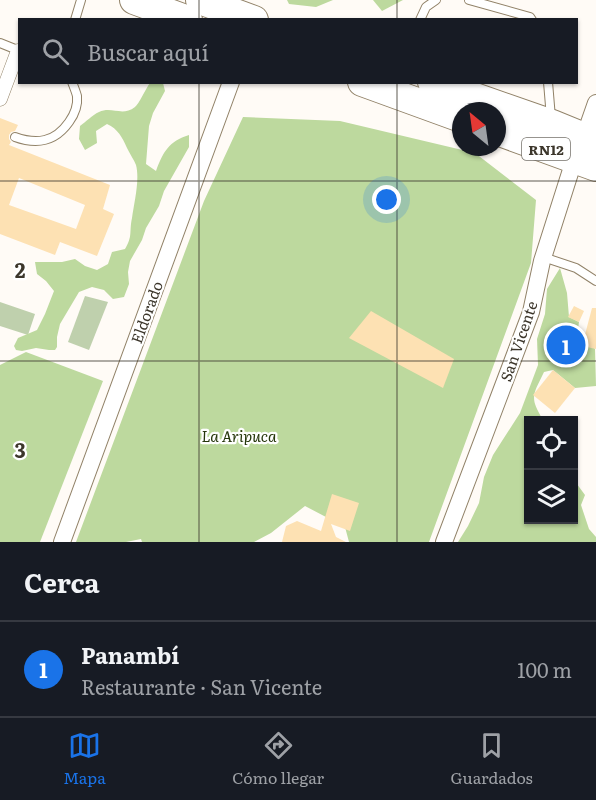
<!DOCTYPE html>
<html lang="es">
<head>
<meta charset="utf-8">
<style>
  :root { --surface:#171b24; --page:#20242c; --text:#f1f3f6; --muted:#9ea1a6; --line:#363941; --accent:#1a73e8 }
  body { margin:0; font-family:Literata,serif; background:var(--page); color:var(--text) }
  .controls { position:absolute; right:18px; bottom:18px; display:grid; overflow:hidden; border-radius:0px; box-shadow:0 2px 4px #0004 }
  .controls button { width:54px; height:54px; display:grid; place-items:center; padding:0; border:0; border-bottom:2px solid var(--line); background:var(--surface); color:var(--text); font:30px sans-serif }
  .compass { position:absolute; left:452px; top:102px; width:54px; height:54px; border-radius:50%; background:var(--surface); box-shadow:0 2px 4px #0004; rotate:331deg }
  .you { position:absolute; left:387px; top:200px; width:21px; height:21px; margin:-15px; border:4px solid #fff; border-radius:50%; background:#1a73e8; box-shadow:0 0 0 9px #1a73e833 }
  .badge { display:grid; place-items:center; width:39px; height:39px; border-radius:50%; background:var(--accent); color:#fff; font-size:20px; font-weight:700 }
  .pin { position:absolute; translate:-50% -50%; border:3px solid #fff; box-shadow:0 2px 6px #0006 }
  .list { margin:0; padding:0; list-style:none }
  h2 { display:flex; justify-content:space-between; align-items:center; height:78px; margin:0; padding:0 24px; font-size:26px }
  h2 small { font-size:20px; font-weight:400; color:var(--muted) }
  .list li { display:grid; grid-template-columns:39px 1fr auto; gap:18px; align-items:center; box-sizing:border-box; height:96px; padding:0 24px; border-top:2px solid var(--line) }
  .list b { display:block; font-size:22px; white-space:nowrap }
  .list p { margin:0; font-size:20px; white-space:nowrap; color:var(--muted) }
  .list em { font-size:20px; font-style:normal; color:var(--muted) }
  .icon { flex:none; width:33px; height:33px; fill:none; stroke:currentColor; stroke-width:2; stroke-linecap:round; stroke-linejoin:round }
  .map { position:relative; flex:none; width:596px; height:542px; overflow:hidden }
  .search { position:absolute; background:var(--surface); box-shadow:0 2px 4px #0004; left:18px; right:18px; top:18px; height:66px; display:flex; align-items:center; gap:15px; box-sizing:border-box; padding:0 21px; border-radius:0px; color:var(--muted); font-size:22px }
  .sheet { height:174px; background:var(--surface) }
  nav { display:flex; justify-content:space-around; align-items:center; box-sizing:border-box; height:84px; border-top:2px solid var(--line); background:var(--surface); font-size:16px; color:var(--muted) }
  nav a { display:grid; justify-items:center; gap:3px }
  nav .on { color:var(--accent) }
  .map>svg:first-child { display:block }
  .green { fill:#bfd0ad }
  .forest { fill:#bdd99e }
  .building { fill:#fde1b3; fill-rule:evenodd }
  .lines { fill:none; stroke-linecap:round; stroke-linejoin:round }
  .service-casing { stroke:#918268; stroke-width:10 }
  .pedestrian-casing { stroke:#918268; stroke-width:15 }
  .minor-casing { stroke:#918268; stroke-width:18 }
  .trunk-casing { stroke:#918268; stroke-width:30 }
  .service { stroke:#fff; stroke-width:8 }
  .pedestrian { stroke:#fff; stroke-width:14 }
  .minor { stroke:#fff; stroke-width:16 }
  .trunk { stroke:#fff; stroke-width:28 }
  .grid { fill:none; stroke:#3c362b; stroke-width:1.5; stroke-opacity:0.55 }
  .labels { text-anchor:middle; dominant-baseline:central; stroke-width:4.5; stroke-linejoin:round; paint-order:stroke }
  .shield { fill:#fff; stroke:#76726b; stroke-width:1.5 }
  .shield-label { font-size:14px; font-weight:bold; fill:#3c362b }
  .street-label { font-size:15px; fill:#3c362b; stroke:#fff }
  .park-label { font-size:15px; font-style:italic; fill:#25360b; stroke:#fff }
  .grid-label { font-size:20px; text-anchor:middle; font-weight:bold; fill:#3c362b; stroke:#fff; stroke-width:4.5; stroke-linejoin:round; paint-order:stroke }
</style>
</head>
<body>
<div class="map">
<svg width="596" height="542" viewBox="0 0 596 542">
  <rect width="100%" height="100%" fill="#fffbf6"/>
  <g class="green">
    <path d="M85 296 108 302 89 350 68 342Z"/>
    <path d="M0 302 35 314 28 335 0 326Z"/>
  </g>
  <g class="forest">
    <path d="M287 0H333L316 7 289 4Z"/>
    <path d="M373 0H403L382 11Z"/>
    <path d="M150 83H163L165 91 153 113 149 126 146 164 156 171C163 152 169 141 189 135V147L164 191 159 206 146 228 142 240 130 261 128 272 129 284 124 297 113 299 104 290 92 287 79 292 60 324 57 337V347L55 350H49L36 348 22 351 16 350 14 346 18 338 37 330 45 314 54 291 46 281 37 274 35 262H62L75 259 85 266 97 270 108 264 112 252 125 249C133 236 129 232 132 218 134 203 140 180 136 165 134 160 130 154 127 148 122 137 118 129 107 124L96 131 97 143 85 150 79 139 80 126C86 122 92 115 99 112 112 106 122 117 135 107 139 104 146 88 150 83Z"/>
    <path d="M243 117 340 121 475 153 536 200 531 263 429 542H349L345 527 305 506 271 533 254 542H142L141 539 126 542H76L204 201Z"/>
    <path d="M560 268 567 293 569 317 579 322 578 329 595 349 596 386 575 388 553 370 544 372C533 395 529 397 543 420L528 421V520H574V480L585 495 581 505 589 529 596 537V542H458L468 526 479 503 484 477 493 455 520 413 538 365 537 339 545 314 547 289Z"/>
    <path d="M26 352 103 381 40 542H0V365Z"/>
  </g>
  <g class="building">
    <path d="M0 118 18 125 15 131 11 132 9 135V139L11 142 9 145 110 185 103 209 114 214 97 256 60 242 55 255 0 234ZM19 178 85 205 76 229 9 205Z"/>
    <path d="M574 306 584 311 579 322 568 317Z"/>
    <path d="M592 308H596V349L582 346Z"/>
    <path d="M371 311 454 359 443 388 349 338Z"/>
    <path d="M553 370 575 388 555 413 533 395Z"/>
    <path d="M332 494 359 503 350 531 331 524 336 537 346 542H282L286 526 297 521 321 531Z"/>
  </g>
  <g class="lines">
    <defs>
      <g id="service">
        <path d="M469 0 530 17 532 20"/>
        <path d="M75 20 81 0"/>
        <path d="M420 20 426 7 436 0"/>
        <path d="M0 43 20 51"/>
        <path d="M548 82 551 118"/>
        <path d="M15 137C37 145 55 142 69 122 74 115 78 105 77 96 76 92 74 87 72 82"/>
        <path d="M543 257 576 268 596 281"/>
      </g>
      <path id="pedestrian" d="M0 99 18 51"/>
      <g id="minor">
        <path d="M589 123 596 103"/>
        <path d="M62 542 231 82"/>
        <path d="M444 542 531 312 542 261 577 151"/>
      </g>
      <g id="trunk">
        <path d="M134 0 188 20"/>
        <path d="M200 0 254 20"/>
        <path d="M362 82 461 118"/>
        <path d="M432 82 552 124 596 142"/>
        <path d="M497 131 596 167"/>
      </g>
    </defs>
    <use href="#service" class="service-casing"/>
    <use href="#pedestrian" class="pedestrian-casing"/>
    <use href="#minor" class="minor-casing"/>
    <use href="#trunk" class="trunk-casing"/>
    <use href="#service" class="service"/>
    <use href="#pedestrian" class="pedestrian"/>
    <use href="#minor" class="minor"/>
    <use href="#trunk" class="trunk"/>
  </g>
  <path class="grid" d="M199 0V20M397 0V20M199 82V542M397 82V542M0 181H596M0 361H596"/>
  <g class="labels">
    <rect class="shield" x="522" y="138" width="48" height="22" rx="4.5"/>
    <g class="shield-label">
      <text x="546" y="149">RN12</text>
    </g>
    <g class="street-label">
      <text transform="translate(146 312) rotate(-70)">Eldorado</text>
      <text transform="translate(518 341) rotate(-71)">San Vicente</text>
    </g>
    <g class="park-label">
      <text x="239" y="435">La Aripuca</text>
    </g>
  </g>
  <g class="grid-label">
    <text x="20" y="278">2</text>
    <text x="20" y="458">3</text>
  </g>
</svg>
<div class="controls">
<button><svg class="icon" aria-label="locate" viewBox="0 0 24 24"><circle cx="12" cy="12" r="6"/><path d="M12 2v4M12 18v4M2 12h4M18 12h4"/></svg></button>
<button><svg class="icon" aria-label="layers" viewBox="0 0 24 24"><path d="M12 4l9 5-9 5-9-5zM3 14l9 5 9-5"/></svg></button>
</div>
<svg class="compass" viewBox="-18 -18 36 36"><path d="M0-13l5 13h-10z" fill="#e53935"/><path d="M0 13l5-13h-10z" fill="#9ea1a6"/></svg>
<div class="you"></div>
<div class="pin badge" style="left:566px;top:345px">1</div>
<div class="search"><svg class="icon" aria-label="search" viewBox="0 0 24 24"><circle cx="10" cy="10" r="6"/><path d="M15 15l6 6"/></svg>Buscar aquí</div>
</div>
<section class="sheet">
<h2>Cerca<small></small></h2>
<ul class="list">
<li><span class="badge">1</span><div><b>Panambí</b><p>Restaurante · San Vicente</p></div><em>100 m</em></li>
</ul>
</section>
<nav>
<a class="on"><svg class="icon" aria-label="map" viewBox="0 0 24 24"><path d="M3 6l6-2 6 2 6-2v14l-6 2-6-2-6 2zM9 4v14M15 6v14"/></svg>Mapa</a>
<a><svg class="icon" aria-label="directions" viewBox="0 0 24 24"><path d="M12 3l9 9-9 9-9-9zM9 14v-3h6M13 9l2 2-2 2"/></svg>Cómo llegar</a>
<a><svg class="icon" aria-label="saved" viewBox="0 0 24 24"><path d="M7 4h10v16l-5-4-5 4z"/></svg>Guardados</a>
</nav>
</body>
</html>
